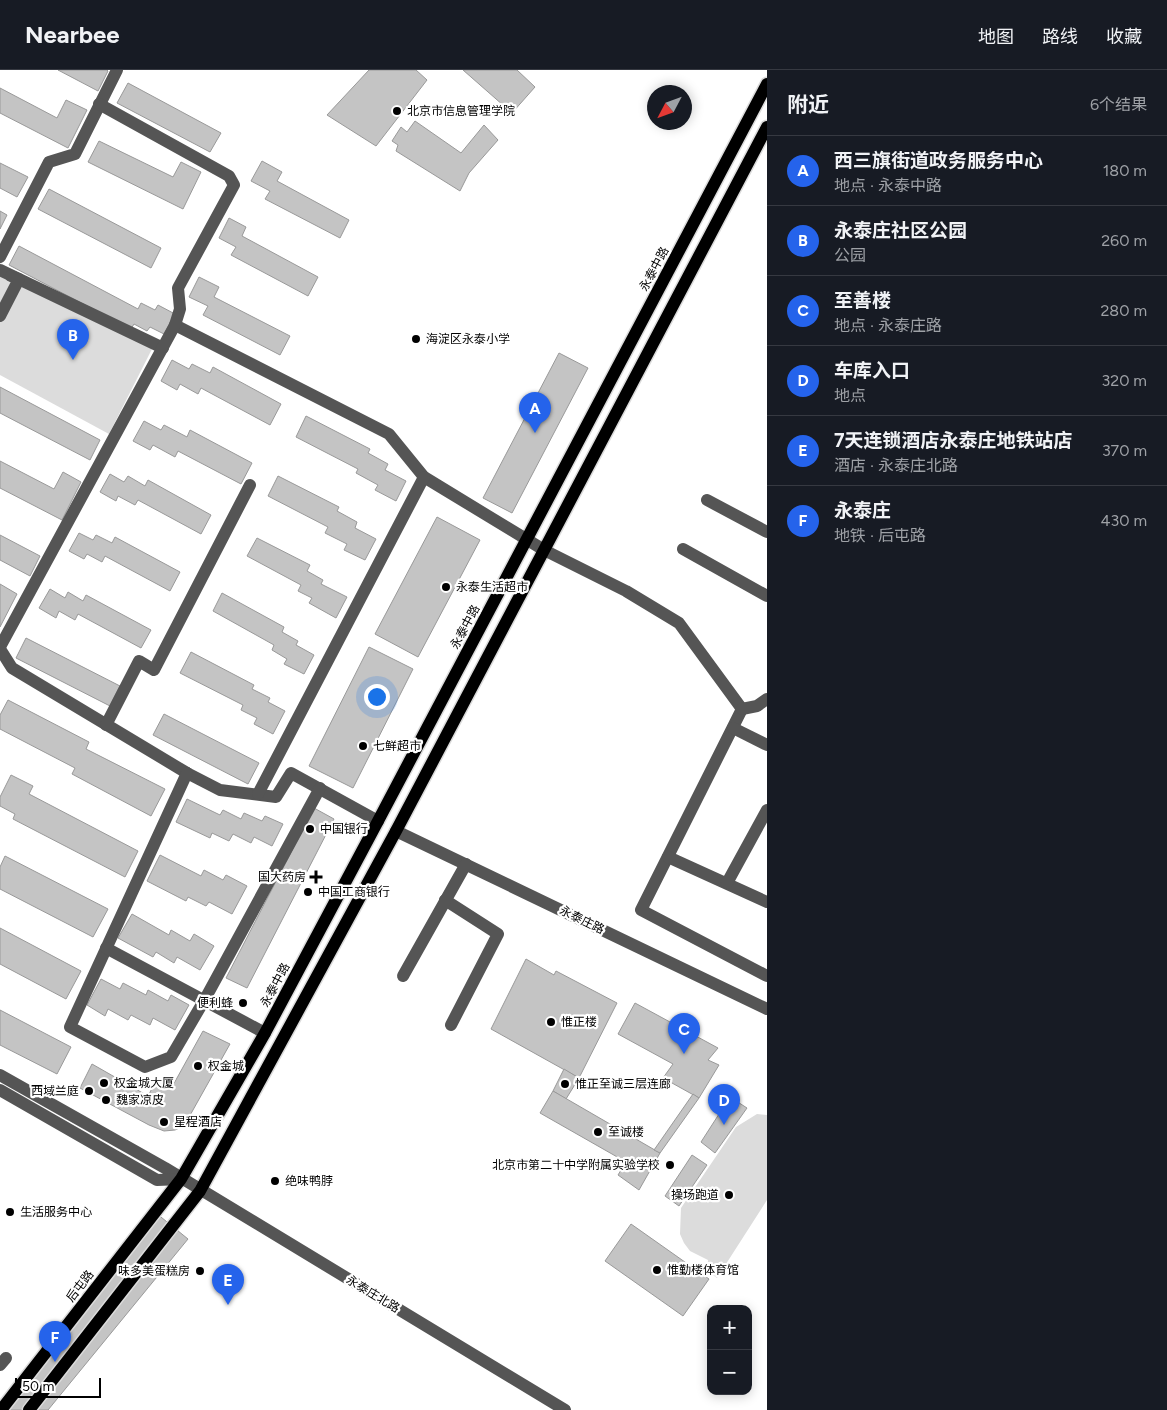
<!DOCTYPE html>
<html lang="zh">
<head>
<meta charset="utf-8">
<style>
  :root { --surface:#171b24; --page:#20242c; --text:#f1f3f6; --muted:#9ea1a6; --line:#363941; --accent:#2563eb }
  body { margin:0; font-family:Figtree,"Noto Sans SC",sans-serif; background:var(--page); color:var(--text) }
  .controls { position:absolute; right:15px; bottom:15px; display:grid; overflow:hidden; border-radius:10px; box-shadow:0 2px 12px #0003 }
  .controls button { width:45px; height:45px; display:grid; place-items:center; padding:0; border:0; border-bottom:1px solid var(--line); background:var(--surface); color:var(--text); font:25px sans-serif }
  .compass { position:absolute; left:647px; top:15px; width:45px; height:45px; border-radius:50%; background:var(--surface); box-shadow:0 2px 12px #0003; rotate:229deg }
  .scale { position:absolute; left:15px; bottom:12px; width:86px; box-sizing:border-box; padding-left:5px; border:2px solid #000; border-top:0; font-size:14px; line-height:18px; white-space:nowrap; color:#000; -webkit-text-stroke:4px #fff; paint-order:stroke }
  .you { position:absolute; left:376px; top:626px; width:18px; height:18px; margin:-12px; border:4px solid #fff; border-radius:50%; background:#1a73e8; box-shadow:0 0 0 8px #1a73e833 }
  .badge { display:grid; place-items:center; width:32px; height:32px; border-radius:50%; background:var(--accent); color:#fff; font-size:16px; font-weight:700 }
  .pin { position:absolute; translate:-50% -41px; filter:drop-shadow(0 1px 2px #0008) }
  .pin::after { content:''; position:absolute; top:26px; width:18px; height:15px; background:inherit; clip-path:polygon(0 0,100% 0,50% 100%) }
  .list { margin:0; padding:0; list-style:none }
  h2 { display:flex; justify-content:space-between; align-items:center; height:65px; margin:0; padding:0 20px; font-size:21px }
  h2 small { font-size:16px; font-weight:400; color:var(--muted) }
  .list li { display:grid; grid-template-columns:32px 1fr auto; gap:15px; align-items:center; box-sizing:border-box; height:70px; padding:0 20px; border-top:1px solid var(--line) }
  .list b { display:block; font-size:19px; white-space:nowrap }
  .list p { margin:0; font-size:16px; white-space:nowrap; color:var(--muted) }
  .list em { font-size:16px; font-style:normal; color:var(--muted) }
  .map { position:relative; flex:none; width:767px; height:1340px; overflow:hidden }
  header { display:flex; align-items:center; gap:30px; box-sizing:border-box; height:70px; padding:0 25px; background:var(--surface); border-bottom:1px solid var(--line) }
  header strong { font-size:24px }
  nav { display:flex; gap:28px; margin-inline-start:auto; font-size:18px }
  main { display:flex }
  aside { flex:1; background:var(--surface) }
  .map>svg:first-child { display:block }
  .green { fill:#dcdcdc }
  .building { fill:#c4c4c4; stroke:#999 }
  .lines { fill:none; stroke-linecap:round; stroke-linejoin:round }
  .major-casing { stroke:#dbdbdb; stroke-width:15 }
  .minor { stroke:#555; stroke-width:12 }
  .major { stroke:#000; stroke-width:12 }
  .poi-dot { fill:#000; stroke:#fff; stroke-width:2 }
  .labels { text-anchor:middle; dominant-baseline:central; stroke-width:4.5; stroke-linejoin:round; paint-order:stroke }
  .poi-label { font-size:12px; fill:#000; stroke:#fff; text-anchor:start }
  .street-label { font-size:12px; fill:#000; stroke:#fff }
</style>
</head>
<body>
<header>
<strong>Nearbee</strong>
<nav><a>地图</a><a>路线</a><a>收藏</a></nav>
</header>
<main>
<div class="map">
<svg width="767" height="1340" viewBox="0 0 767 1340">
  <rect width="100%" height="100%" fill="#fff"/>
  <g class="green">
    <path d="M0 193 154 275 109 364 0 305Z"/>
    <path d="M757 1044 767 1045V1130L717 1208 707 1201 708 1190 690 1181 684 1173 680 1164 681 1138 736 1057Z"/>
  </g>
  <g class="building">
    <path d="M58 0H107L108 1 98 21Z"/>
    <path d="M369 0H416L427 10 376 76 327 45Z"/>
    <path d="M463 0H517L535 17 512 43Z"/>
    <path d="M128 13 221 63 210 82 117 33Z"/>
    <path d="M0 18 57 48 66 30 87 40 68 78 0 43Z"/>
    <path d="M415 51 461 83 484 55 498 70 469 103 460 121 396 81 398 75 392 71 401 57 407 62Z"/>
    <path d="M99 71 173 107 181 92 201 102 183 139 88 92Z"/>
    <path d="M262 91 282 102 277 111 349 150 340 168 265 129 270 121 251 111Z"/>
    <path d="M0 93 28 107 17 127 0 118Z"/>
    <path d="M49 119 161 178 151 198 38 139Z"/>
    <path d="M0 141 7 145 0 159Z"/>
    <path d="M229 148 246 157 242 166 318 207 308 226 231 185 236 177 219 168Z"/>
    <path d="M19 176 138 239 141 233 155 240 158 235 175 244 164 264 150 257 147 261 134 254 131 259 9 195Z"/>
    <path d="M199 207 219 217 214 227 290 266 280 285 203 245 208 236 189 227Z"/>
    <path d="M559 283 588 298 512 443 483 428Z"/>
    <path d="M172 290 189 299 192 294 210 303 213 297 281 334 270 355 201 318 198 324 180 314 177 320 161 311Z"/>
    <path d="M0 317 100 370 90 390 0 343Z"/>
    <path d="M306 346 370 379 368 383 388 394 385 400 406 411 396 431 375 420 378 415 356 403 358 399 296 367Z"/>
    <path d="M144 351 161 360 164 355 187 367 190 360 252 393 241 414 178 381 175 387 153 375 150 380 133 371Z"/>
    <path d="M0 391 54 419 63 402 81 412 62 450 0 418Z"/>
    <path d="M110 404 124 412 128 406 145 416 148 410 211 445 201 464 138 430 135 435 118 426 116 431 100 422Z"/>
    <path d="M278 406 339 437 337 441 357 452 355 458 376 469 365 490 344 480 347 474 325 463 328 457 268 426Z"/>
    <path d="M437 447 480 470 418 587 375 564Z"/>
    <path d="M79 463 93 470 96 465 112 473 115 467 180 502 170 521 105 486 102 492 87 484 84 489 69 481Z"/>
    <path d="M0 465 40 486 30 506 0 490Z"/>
    <path d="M257 468 310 495 307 501 323 510 321 514 347 527 336 548 309 533 312 528 298 521 301 515 247 486Z"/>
    <path d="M0 514 17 524 0 557Z"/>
    <path d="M50 519 65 528 68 522 83 531 86 525 151 560 141 578 78 544 75 550 59 541 56 548 39 538Z"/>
    <path d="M222 523 284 557 282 562 298 571 296 575 314 585 304 604 284 594 287 589 272 580 274 575 213 541Z"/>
    <path d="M26 568 120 616 110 636 16 588Z"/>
    <path d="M369 577 413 599 353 718 309 696Z"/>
    <path d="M191 582 254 615 252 619 270 628 268 632 285 641 273 664 254 654 257 648 241 640 243 635 180 603Z"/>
    <path d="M8 630 89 672 86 679 165 719 151 746 72 704 75 698 0 659V645Z"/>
    <path d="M164 644 259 693 248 714 153 665Z"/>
    <path d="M11 705 33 716 29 724 138 781 125 807 13 749 15 744 0 736V727Z"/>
    <path d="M187 729 220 745 223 740 241 749 244 743 262 751 265 746 283 754 272 776 254 767 251 773 233 764 229 771 212 763 210 768 176 752Z"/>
    <path d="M314 738 334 749 247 918 226 908Z"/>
    <path d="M160 785 201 806 204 800 223 810 226 805 247 816 232 844 209 832 206 836 188 827 186 831 147 811Z"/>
    <path d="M5 786 108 839 93 867 0 819V797Z"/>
    <path d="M132 844 169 865 171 860 190 871 194 864 214 876 200 900 177 887 174 893 156 882 153 887 118 868Z"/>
    <path d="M0 858 81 901 66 929 0 894Z"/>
    <path d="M526 889 554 905 556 901 617 933 579 1008 491 959Z"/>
    <path d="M101 909 120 919 123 913 146 925 148 920 168 931 171 925 189 935 175 960 153 948 150 955 131 945 128 950 108 939 105 946 87 935Z"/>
    <path d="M635 933 718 978 708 990 719 995 699 1028 663 1008 673 994 618 964Z"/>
    <path d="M0 940 71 977 57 1004 0 975Z"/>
    <path d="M203 961 230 974 184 1056 175 1060 164 1061 149 1055 80 1018 92 994 148 1026 157 1009 172 1017Z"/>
    <path d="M564 999 579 1008 566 1029 553 1021Z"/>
    <path d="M553 1021 660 1083 639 1120 618 1105 626 1092 540 1043Z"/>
    <path d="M693 1024 699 1028 660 1083 654 1080Z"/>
    <path d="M730 1027 747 1038 715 1083 701 1072Z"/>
    <path d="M692 1085 707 1095 679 1136 665 1126Z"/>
    <path d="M156 1143 188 1169 48 1340H0Z"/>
    <path d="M631 1154 709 1209 683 1246 605 1191Z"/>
  </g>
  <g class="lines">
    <defs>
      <g id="major">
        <path d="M1 1340 181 1109 265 963 378 751 767 14"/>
        <path d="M29 1340 200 1121 396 761 767 57"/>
      </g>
    </defs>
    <use href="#major" class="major-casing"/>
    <g class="minor">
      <path d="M0 187 49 92 75 84 117 0"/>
      <path d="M0 200 163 278"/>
      <path d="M0 246 19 209 11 206"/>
      <path d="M175 255 389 364 424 407 544 480 626 521 679 553 742 639 641 840 767 906"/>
      <path d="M707 430 767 462"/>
      <path d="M683 479 767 526"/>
      <path d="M0 577 175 255 180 239 178 218 234 115 229 106 99 34"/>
      <path d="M0 579 12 598 187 703 220 720 276 727 291 703 378 751"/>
      <path d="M742 639 757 636 767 629"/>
      <path d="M106 655 139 591 154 600 250 415"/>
      <path d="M733 658 767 675"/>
      <path d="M187 703 70 957 145 997 171 987 205 929 320 718"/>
      <path d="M258 724 424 407"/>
      <path d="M396 761 767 939"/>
      <path d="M668 787 767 832"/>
      <path d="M727 813 767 740"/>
      <path d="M445 830 498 864 451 955"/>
      <path d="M106 878 265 963"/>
      <path d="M403 906 466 794"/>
      <path d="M0 1005 165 1098 565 1340"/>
      <path d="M0 1020 157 1110 181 1109"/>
      <path d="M0 1295 6 1288"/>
    </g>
    <use href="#major" class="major"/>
  </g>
  <g class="poi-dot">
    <circle cx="397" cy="41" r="5"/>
    <circle cx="416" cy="269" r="5"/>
    <circle cx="446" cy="517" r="5"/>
    <circle cx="363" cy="676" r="5"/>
    <circle cx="310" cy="759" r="5"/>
    <path d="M313.5 799.5h5v5h5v5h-5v5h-5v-5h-5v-5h5z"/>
    <circle cx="308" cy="822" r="5"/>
    <circle cx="243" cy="933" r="5"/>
    <circle cx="551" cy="952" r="5"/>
    <circle cx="198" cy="996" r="5"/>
    <circle cx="104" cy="1013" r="5"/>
    <circle cx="565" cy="1014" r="5"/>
    <circle cx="89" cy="1021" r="5"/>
    <circle cx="106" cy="1030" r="5"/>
    <circle cx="164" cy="1052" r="5"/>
    <circle cx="598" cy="1062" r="5"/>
    <circle cx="670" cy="1095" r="5"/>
    <circle cx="275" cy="1111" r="5"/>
    <circle cx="729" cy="1125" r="5"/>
    <circle cx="10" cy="1142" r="5"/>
    <circle cx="657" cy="1200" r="5"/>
    <circle cx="200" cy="1201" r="5"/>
  </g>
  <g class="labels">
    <g class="poi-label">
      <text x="407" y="41">北京市信息管理学院</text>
      <text x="426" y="269">海淀区永泰小学</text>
      <text x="456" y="517">永泰生活超市</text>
      <text x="373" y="676">七鲜超市</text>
      <text x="320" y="759">中国银行</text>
      <text x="306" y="807" text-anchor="end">国大药房</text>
      <text x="318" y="822">中国工商银行</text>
      <text x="233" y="933" text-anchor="end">便利蜂</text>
      <text x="561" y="952">惟正楼</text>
      <text x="208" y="996">权金城</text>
      <text x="114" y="1013">权金城大厦</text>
      <text x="575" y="1014">惟正至诚三层连廊</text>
      <text x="79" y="1021" text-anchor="end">西域兰庭</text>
      <text x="116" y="1030">魏家凉皮</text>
      <text x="174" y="1052">星程酒店</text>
      <text x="608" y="1062">至诚楼</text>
      <text x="660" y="1095" text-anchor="end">北京市第二十中学附属实验学校</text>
      <text x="285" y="1111">绝味鸭脖</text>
      <text x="719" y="1125" text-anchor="end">操场跑道</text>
      <text x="20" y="1142">生活服务中心</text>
      <text x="667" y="1200">惟勤楼体育馆</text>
      <text x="190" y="1201" text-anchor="end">味多美蛋糕房</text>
    </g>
    <g class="street-label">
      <text transform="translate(654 199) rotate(-62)">永泰中路</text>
      <text transform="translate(465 557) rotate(-62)">永泰中路</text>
      <text transform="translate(582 850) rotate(26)">永泰庄路</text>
      <text transform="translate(275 915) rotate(-62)">永泰中路</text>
      <text transform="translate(80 1216) rotate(-52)">后屯路</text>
      <text transform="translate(373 1224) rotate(31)">永泰庄北路</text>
    </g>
  </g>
</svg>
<div class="controls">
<button>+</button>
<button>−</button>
</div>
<svg class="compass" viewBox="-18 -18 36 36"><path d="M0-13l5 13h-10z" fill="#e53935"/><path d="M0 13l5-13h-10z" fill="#9ea1a6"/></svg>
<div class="scale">50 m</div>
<div class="you"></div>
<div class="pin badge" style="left:535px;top:363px">A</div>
<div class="pin badge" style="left:73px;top:290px">B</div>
<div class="pin badge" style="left:684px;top:984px">C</div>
<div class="pin badge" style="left:724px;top:1055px">D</div>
<div class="pin badge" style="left:228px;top:1235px">E</div>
<div class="pin badge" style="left:55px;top:1292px">F</div>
</div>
<aside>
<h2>附近<small>6个结果</small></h2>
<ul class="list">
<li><span class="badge">A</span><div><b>西三旗街道政务服务中心</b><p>地点 · 永泰中路</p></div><em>180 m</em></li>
<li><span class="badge">B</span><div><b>永泰庄社区公园</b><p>公园</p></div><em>260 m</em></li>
<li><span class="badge">C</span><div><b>至善楼</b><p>地点 · 永泰庄路</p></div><em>280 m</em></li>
<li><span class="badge">D</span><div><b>车库入口</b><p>地点</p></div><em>320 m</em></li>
<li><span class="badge">E</span><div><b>7天连锁酒店永泰庄地铁站店</b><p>酒店 · 永泰庄北路</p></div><em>370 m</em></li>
<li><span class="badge">F</span><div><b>永泰庄</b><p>地铁 · 后屯路</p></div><em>430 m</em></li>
</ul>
</aside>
</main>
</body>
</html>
